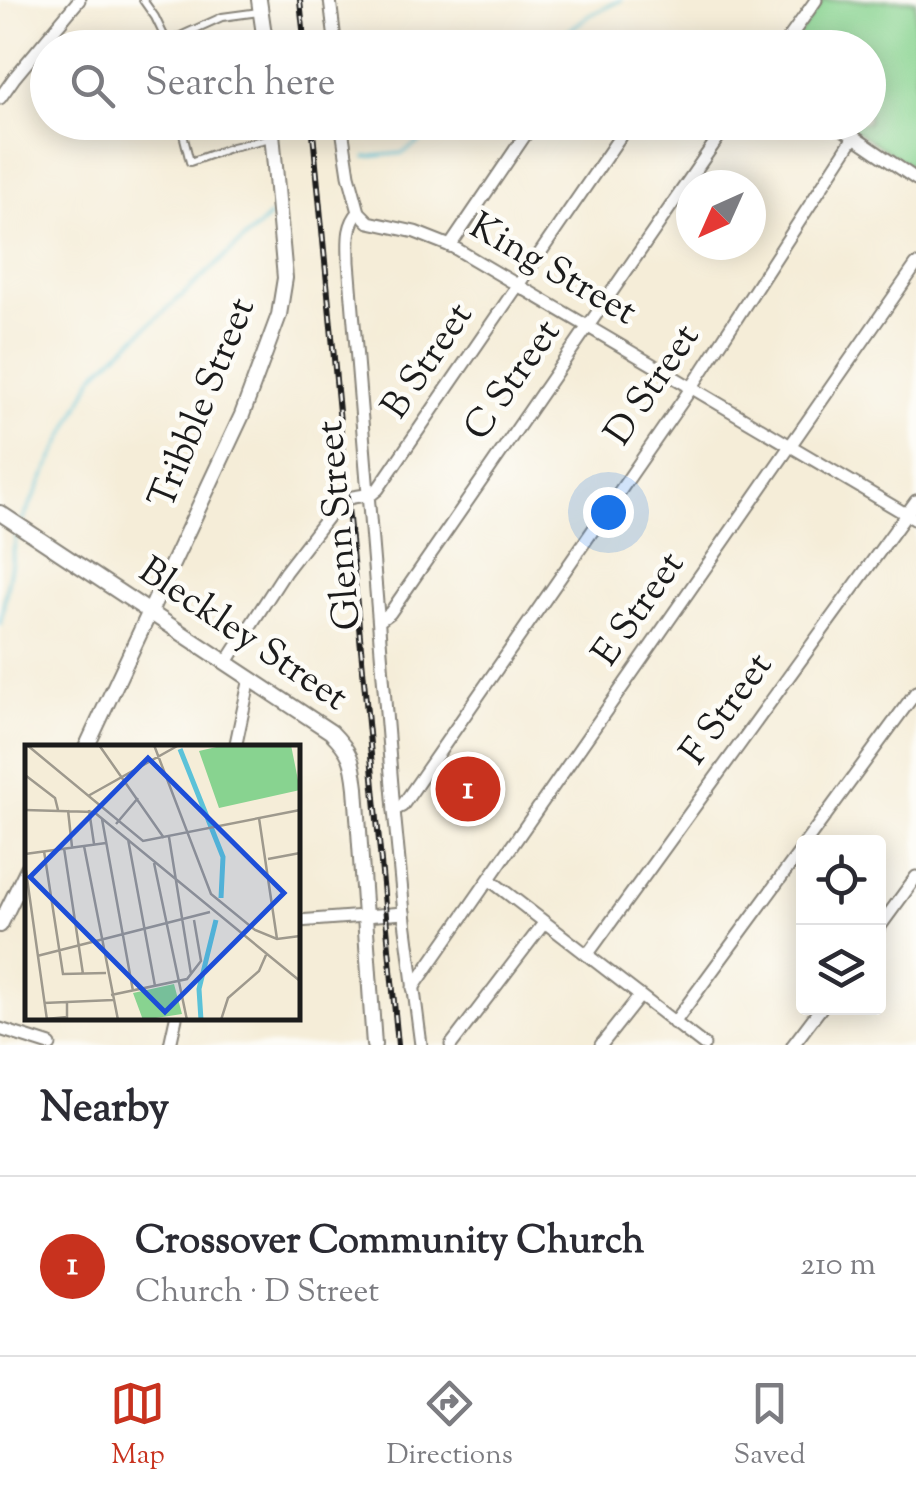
<!DOCTYPE html>
<html lang="en">
<head>
<meta charset="utf-8">
<style>
  :root { --surface:#fff; --page:#f7f7f7; --text:#2b2b33; --muted:#7c7c81; --line:#e1e1e2; --accent:#c8321e }
  body { margin:0; font-family:"Sorts Mill Goudy",serif; background:var(--page); color:var(--text) }
  .controls { position:absolute; right:30px; bottom:30px; display:grid; overflow:hidden; border-radius:10px; box-shadow:0 5px 25px #0003 }
  .controls button { width:90px; height:90px; display:grid; place-items:center; padding:0; border:0; border-bottom:2px solid var(--line); background:var(--surface); color:var(--text); font:50px sans-serif }
  .compass { position:absolute; left:676px; top:170px; width:90px; height:90px; border-radius:50%; background:var(--surface); box-shadow:0 5px 25px #0003; rotate:225deg }
  .you { position:absolute; left:608px; top:512px; width:35px; height:35px; margin:-25px; border:8px solid #fff; border-radius:50%; background:#1a73e8; box-shadow:0 0 0 15px #1a73e833 }
  .badge { display:grid; place-items:center; width:65px; height:65px; border-radius:50%; background:var(--accent); color:#fff; font-size:32px; font-weight:700 }
  .pin { position:absolute; translate:-50% -50%; border:5px solid #fff; box-shadow:0 2px 10px #0006 }
  .list { margin:0; padding:0; list-style:none }
  h2 { display:flex; justify-content:space-between; align-items:center; height:130px; margin:0; padding:0 40px; font-size:42px }
  h2 small { font-size:32px; font-weight:400; color:var(--muted) }
  .list li { display:grid; grid-template-columns:65px 1fr auto; gap:30px; align-items:center; box-sizing:border-box; height:180px; padding:0 40px; border-top:2px solid var(--line) }
  .list b { display:block; font-size:38px; white-space:nowrap }
  .list p { margin:0; font-size:32px; white-space:nowrap; color:var(--muted) }
  .list em { font-size:32px; font-style:normal; color:var(--muted) }
  .icon { flex:none; width:55px; height:55px; fill:none; stroke:currentColor; stroke-width:2; stroke-linecap:round; stroke-linejoin:round }
  .map { position:relative; flex:none; width:916px; height:1045px; overflow:hidden }
  .search { position:absolute; background:var(--surface); box-shadow:0 5px 25px #0003; left:30px; right:30px; top:30px; height:110px; display:flex; align-items:center; gap:25px; box-sizing:border-box; padding:0 35px; border-radius:55px; color:var(--muted); font-size:38px }
  .sheet { height:310px; background:var(--surface) }
  nav { display:flex; justify-content:space-around; align-items:center; box-sizing:border-box; height:140px; border-top:2px solid var(--line); background:var(--surface); font-size:28px; color:var(--muted) }
  nav a { display:grid; justify-items:center; gap:5px }
  nav .on { color:var(--accent) }
  .map>svg:first-child { display:block }
  .green { fill:#88d390; stroke:#527856; stroke-width:2.5 }
  .lines { fill:none; stroke-linecap:round; stroke-linejoin:round }
  .stream { stroke:#5bc2d8; stroke-width:2.5 }
  .service-casing { stroke:#88847a; stroke-width:10 }
  .minor-casing { stroke:#88847a; stroke-width:15 }
  .tertiary-casing { stroke:#88847a; stroke-width:18 }
  .service { stroke:#fff; stroke-width:6 }
  .minor { stroke:#fff; stroke-width:11 }
  .tertiary { stroke:#fff; stroke-width:14 }
  .rail-casing { stroke:#1c1c1c; stroke-width:6 }
  .rail { stroke:#fdfcf7; stroke-width:2.5; stroke-dasharray:8; stroke-linecap:butt }
  .labels { text-anchor:middle; dominant-baseline:central; stroke-width:9; stroke-linejoin:round; paint-order:stroke }
  .street-label { font-size:38px; fill:#1c1c1c; stroke:#fdfcf7 }
  .inset-river { fill:none; stroke:#5bc2d8; stroke-width:5 }
  .inset-road { fill:none; stroke:#9e998d; stroke-width:2.5 }
  .view { fill:#1d4ed8; fill-opacity:0.15; stroke:#1d4ed8; stroke-width:5 }
  .inset-edge { fill:none; stroke:#1c1c1c; stroke-width:5 }
</style>
</head>
<body>
<div class="map">
<svg width="916" height="1045" viewBox="0 0 916 1045">
  <rect width="100%" height="100%" fill="#fdfcf7"/>
  <filter id="ink" filterUnits="userSpaceOnUse"><feTurbulence type="fractalNoise" baseFrequency=".01" numOctaves="2"/><feDisplacementMap in="SourceGraphic" scale="20" xChannelSelector="R" yChannelSelector="G"/><feConvolveMatrix kernelMatrix="1 2 1 2 8 2 1 2 1" color-interpolation-filters="sRGB"/></filter>
  <filter id="wash" filterUnits="userSpaceOnUse"><feTurbulence type="fractalNoise" baseFrequency=".0048" numOctaves="4" result="noise"/><feDisplacementMap in="SourceGraphic" scale="40" xChannelSelector="R" yChannelSelector="G"/><feGaussianBlur stdDeviation="2.25" result="paint"/><feColorMatrix in="noise" values="0 0 0 0 0 0 0 0 0 0 0 0 0 0 0 0 0 1.4 0 .05"/><feComposite in="paint" operator="in"/></filter>
  <g filter="url(#wash)">
    <rect width="100%" height="100%" fill="#f5edd8"/>
    <path class="green" d="M823 0H916V170L843 123 868 122V48H790Z"/>
    <g class="lines">
      <g class="stream">
        <path d="M546 48 588 16 621 0"/>
        <path d="M366 157 403 153 450 122"/>
        <path d="M22 521 95 374 270 216"/>
        <path d="M0 624 17 532"/>
      </g>
    </g>
  </g>
  <g filter="url(#ink)">
    <g class="lines">
      <defs>
        <g id="service">
          <path d="M143 0 155 17 170 48"/>
          <path d="M167 42 222 17 259 12"/>
          <path d="M180 122 190 162 232 147 271 138"/>
        </g>
        <g id="minor">
          <path d="M330 0 336 48"/>
          <path d="M644 48 703 44 718 48"/>
          <path d="M782 48 816 0"/>
          <path d="M0 98 14 78 79 0"/>
          <path d="M341 122 349 175 359 212C346 226 349 244 349 262L394 810 404 913 421 1045"/>
          <path d="M832 122 916 179"/>
          <path d="M359 212 369 222 415 232 453 247 916 520"/>
          <path d="M450 246 534 122"/>
          <path d="M379 621 390 613 729 122"/>
          <path d="M227 662 285 572 339 502 353 497 372 494 378 489 630 122"/>
          <path d="M235 748 250 678"/>
          <path d="M394 810 402 806 692 387 854 137"/>
          <path d="M806 842 916 692"/>
          <path d="M490 880 704 1045"/>
          <path d="M298 921 404 913"/>
          <path d="M878 929 916 877"/>
          <path d="M587 955 916 501"/>
          <path d="M413 988 916 265"/>
          <path d="M674 1023 804 846"/>
          <path d="M0 1029 50 1045"/>
          <path d="M170 1045 176 1018"/>
          <path d="M451 1045 544 923"/>
          <path d="M601 1045 639 997"/>
          <path d="M793 1045 821 1008"/>
        </g>
        <g id="tertiary">
          <path d="M259 0 266 48"/>
          <path d="M0 513 331 732C351 752 353 761 356 788L374 1045"/>
          <path d="M86 748 242 415 279 315 285 278 271 122"/>
          <path d="M0 925 28 868"/>
        </g>
      </defs>
      <use href="#service" class="service-casing"/>
      <use href="#minor" class="minor-casing"/>
      <use href="#tertiary" class="tertiary-casing"/>
      <use href="#service" class="service"/>
      <use href="#minor" class="minor"/>
      <use href="#tertiary" class="tertiary"/>
      <defs>
        <g id="rail">
          <path d="M300 0 305 48"/>
          <path d="M312 122 398 1045"/>
        </g>
      </defs>
      <use href="#rail" class="rail-casing"/>
      <use href="#rail" class="rail"/>
    </g>
  </g>
  <g class="labels">
    <g class="street-label">
      <text transform="translate(552 271) rotate(30)">King Street</text>
      <text transform="translate(429 362) rotate(-56)">B Street</text>
      <text transform="translate(514 381) rotate(-55)">C Street</text>
      <text transform="translate(654 386) rotate(-56)">D Street</text>
      <text transform="translate(204 404) rotate(-68)">Tribble Street</text>
      <text transform="translate(341 525) rotate(-95)">Glenn Street</text>
      <text transform="translate(640 610) rotate(-55)">E Street</text>
      <text transform="translate(242 636) rotate(34)">Bleckley Street</text>
      <text transform="translate(728 710) rotate(-54)">F Street</text>
    </g>
  </g>
  <g transform="translate(25 745)">
    <rect width="275" height="275" fill="#f5edd8"/>
    <path d="M200 0H266L275 45 194 63 174 6ZM149 239 157 269 118 275 108 248Z" fill="#88d390"/>
    <path class="inset-river" d="M155 4 198 112 196 153M176 275 174 244 191 175"/>
    <path class="inset-road" d="M2 0 118 96 275 65M74 0 139 93M129 0 186 149 230 185 252 194 275 191M0 30 30 53 33 65M63 51 154 0M0 65 69 67 275 236M43 65 47 102M64 65 69 99M234 73 252 194M77 74 108 246M91 79 113 53M144 92 166 229M103 94 130 241M59 101 93 275M39 103 58 229M19 106 38 229 81 228M0 109 81 98M243 114 275 108M129 118 162 275M0 119 22 275M12 211 185 167M86 250 162 234 176 216 169 175M19 258 88 255M21 274 42 272V257M196 275 203 253 234 226 241 210"/>
    <path class="view" d="M123 13 259 148 140 267 5 132Z"/>
    <rect width="275" height="275" class="inset-edge"/>
  </g>
</svg>
<div class="controls">
<button><svg class="icon" aria-label="locate" viewBox="0 0 24 24"><circle cx="12" cy="12" r="6"/><path d="M12 2v4M12 18v4M2 12h4M18 12h4"/></svg></button>
<button><svg class="icon" aria-label="layers" viewBox="0 0 24 24"><path d="M12 4l9 5-9 5-9-5zM3 14l9 5 9-5"/></svg></button>
</div>
<svg class="compass" viewBox="-18 -18 36 36"><path d="M0-13l5 13h-10z" fill="#e53935"/><path d="M0 13l5-13h-10z" fill="#7c7c81"/></svg>
<div class="you"></div>
<div class="pin badge" style="left:468px;top:789px">1</div>
<div class="search"><svg class="icon" aria-label="search" viewBox="0 0 24 24"><circle cx="10" cy="10" r="6"/><path d="M15 15l6 6"/></svg>Search here</div>
</div>
<section class="sheet">
<h2>Nearby<small></small></h2>
<ul class="list">
<li><span class="badge">1</span><div><b>Crossover Community Church</b><p>Church · D Street</p></div><em>210 m</em></li>
</ul>
</section>
<nav>
<a class="on"><svg class="icon" aria-label="map" viewBox="0 0 24 24"><path d="M3 6l6-2 6 2 6-2v14l-6 2-6-2-6 2zM9 4v14M15 6v14"/></svg>Map</a>
<a><svg class="icon" aria-label="directions" viewBox="0 0 24 24"><path d="M12 3l9 9-9 9-9-9zM9 14v-3h6M13 9l2 2-2 2"/></svg>Directions</a>
<a><svg class="icon" aria-label="saved" viewBox="0 0 24 24"><path d="M7 4h10v16l-5-4-5 4z"/></svg>Saved</a>
</nav>
</body>
</html>
